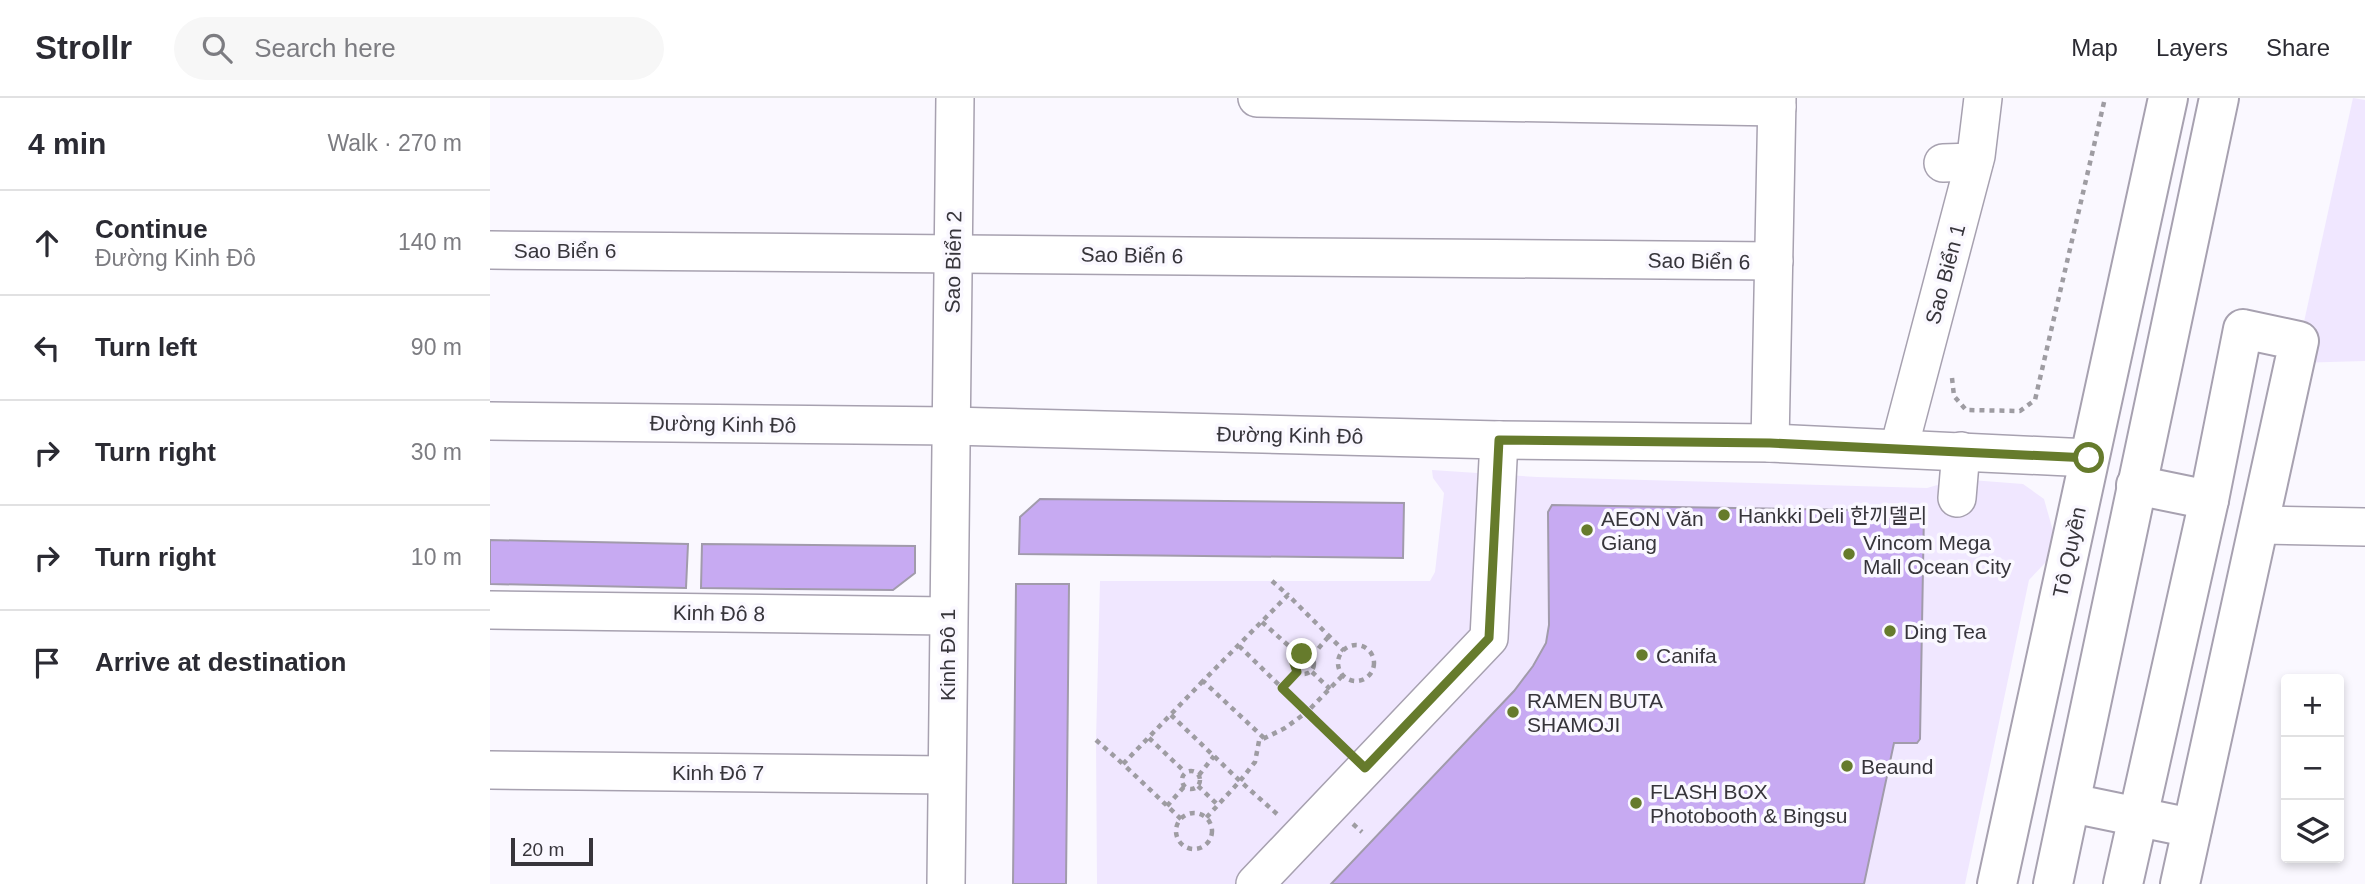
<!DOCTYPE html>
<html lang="en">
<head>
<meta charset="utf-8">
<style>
  :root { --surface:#fff; --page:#f7f7f7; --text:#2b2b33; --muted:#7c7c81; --line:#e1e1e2 }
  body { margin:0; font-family:Helvetica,"Noto Sans KR",sans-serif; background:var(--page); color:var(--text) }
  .controls { position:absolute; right:21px; bottom:21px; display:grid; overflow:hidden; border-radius:7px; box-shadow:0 4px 10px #0003 }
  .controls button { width:63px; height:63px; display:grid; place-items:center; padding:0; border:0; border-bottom:2px solid var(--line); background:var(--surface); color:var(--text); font:35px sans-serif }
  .scale { position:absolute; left:21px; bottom:18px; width:82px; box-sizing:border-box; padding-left:7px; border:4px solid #37353b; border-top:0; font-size:19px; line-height:24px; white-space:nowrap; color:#37353b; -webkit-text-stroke:5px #faf8ff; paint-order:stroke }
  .stop { position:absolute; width:21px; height:21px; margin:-16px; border:5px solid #667b2c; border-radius:50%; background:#fff }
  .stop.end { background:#667b2c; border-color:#fff; box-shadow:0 2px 7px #0008 }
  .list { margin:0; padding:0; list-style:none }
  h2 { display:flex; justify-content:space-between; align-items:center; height:91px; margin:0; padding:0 28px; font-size:30px }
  h2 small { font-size:23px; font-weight:400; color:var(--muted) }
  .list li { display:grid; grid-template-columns:46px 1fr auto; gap:21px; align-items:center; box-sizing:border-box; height:105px; padding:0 28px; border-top:2px solid var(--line) }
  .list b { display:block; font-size:26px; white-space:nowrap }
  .list p { margin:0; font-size:23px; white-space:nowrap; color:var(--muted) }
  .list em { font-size:23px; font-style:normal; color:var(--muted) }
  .icon { flex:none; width:38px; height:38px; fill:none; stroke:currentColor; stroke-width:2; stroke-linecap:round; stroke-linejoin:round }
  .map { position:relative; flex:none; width:1875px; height:786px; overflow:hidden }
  header { display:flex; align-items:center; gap:42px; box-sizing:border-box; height:98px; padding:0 35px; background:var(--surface); border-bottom:2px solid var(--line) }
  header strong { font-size:33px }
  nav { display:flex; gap:38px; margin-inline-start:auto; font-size:24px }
  .search { width:490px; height:63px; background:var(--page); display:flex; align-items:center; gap:18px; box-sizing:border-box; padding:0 24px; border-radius:38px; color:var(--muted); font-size:26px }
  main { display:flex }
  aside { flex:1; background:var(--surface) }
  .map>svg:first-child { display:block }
  .built { fill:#f0e7ff }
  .building { fill:#c7aaf2; stroke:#a19bab; stroke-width:2 }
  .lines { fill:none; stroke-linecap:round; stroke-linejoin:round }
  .minor-casing { stroke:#a7a1b0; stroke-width:40 }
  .major-casing { stroke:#a7a1b0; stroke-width:42 }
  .path { stroke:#9e9ca2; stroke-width:4.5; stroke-dasharray:5 5; stroke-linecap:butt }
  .minor { stroke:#fff; stroke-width:37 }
  .major { stroke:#fff; stroke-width:38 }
  .route { stroke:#667b2c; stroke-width:9 }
  .poi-dot { fill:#667b2c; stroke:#faf8ff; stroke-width:2.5 }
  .labels { text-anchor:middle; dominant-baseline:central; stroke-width:7; stroke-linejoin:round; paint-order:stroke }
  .street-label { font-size:21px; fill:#37353b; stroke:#faf8ff }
  .poi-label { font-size:21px; fill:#37353b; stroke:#faf8ff; text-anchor:start }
</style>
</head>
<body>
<header>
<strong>Strollr</strong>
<div class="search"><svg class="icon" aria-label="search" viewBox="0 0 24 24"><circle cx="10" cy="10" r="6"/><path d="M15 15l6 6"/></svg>Search here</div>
<nav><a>Map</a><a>Layers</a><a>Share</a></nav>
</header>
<main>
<aside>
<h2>4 min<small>Walk · 270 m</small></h2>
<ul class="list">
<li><svg class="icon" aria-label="ahead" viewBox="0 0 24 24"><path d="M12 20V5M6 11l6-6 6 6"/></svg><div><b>Continue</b><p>Đường Kinh Đô</p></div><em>140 m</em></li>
<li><svg class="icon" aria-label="left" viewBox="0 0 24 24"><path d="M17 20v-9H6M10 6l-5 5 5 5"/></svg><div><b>Turn left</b></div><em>90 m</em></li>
<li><svg class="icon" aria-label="right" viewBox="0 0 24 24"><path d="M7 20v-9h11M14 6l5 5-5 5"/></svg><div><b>Turn right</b></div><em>30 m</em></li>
<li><svg class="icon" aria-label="right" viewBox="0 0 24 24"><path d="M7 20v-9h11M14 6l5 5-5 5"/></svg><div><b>Turn right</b></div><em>10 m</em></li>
<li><svg class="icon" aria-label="arrive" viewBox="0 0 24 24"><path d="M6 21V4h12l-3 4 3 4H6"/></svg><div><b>Arrive at destination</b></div></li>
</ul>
</aside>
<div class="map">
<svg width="1875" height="786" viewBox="0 0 1875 786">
  <rect width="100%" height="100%" fill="#faf8ff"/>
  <g class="built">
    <path d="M1863 0 1875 2V263L1805 265Z"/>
    <path d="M942 372 1047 379 1437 390 1468 381 1533 386 1554 401 1563 433 1556 464 1539 482 1475 786H607L606 642 610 483H940L945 474 954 395 943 380Z"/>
  </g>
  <g class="building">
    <path d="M550 401 914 405 913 460 529 456 530 419Z"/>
    <path d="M1062 407 1434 413 1430 641 1427 645H1404L1374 786H841L1024 593 1043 568 1056 545 1059 527 1058 414Z"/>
    <path d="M0 442 198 446 196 490 0 486Z"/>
    <path d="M212 446 425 448V475L403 492 211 490Z"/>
    <path d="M526 486H579L576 786H523Z"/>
  </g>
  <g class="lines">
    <defs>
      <g id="minor">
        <path d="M767 0 1287 9"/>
        <path d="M1453 65 1484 64"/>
        <path d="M0 152 1284 163"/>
        <path d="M0 323 461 328 1009 342 1280 345 1599 360"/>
        <path d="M1280 345 1287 0"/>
        <path d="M1409 350 1486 58 1493 0"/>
        <path d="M1467 400 1471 353"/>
        <path d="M1771 427 1875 429"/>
        <path d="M0 512 457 518"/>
        <path d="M0 672 456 677"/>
        <path d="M456 786 465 0"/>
        <path d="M765 786 999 540 1009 342"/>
      </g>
      <g id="major">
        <path d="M1646 387 1719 402"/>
        <path d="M1581 705 1702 730"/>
        <path d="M1507 786 1678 0"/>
        <path d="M1563 786 1729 0"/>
        <path d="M1633 786 1719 402 1753 231 1809 243 1690 786"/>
      </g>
    </defs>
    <use href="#minor" class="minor-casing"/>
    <use href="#major" class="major-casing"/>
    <g class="path">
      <path d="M1462 280 1464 298 1476 312 1530 313 1545 302 1615 0"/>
      <path d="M782 483 798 497"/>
      <path d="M772 524 809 557"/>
      <circle cx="866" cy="565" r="18"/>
      <path d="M749 548 817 614 853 577"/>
      <circle cx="814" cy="566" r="10"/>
      <path d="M822 558 839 538"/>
      <path d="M822 574 840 591"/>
      <path d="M792 590 807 574"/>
      <path d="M681 617 750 683 716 720"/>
      <path d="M659 640 695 674"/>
      <path d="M774 640 713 583 798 497 854 553"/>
      <path d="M606 642 633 666"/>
      <circle cx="701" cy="682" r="9"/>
      <path d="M709 677 724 658"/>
      <path d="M708 688 728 707"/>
      <path d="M677 708 694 689"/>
      <circle cx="704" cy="733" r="18"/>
      <path d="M787 716 750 683 765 664 769 643 795 630 817 614 853 649"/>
      <path d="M691 721 633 666 713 583"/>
      <path d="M863 726 872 734"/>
    </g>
    <use href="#minor" class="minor"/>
    <use href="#major" class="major"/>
  </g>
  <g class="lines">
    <path class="route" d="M812 556 804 565 807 574 792 590 875 670 999 540 1009 342 1280 345 1599 360"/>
  </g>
  <g class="poi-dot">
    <circle cx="1234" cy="417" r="7"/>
    <circle cx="1097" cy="432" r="7"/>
    <circle cx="1359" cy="456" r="7"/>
    <circle cx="1400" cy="533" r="7"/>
    <circle cx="1152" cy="557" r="7"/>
    <circle cx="1023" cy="614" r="7"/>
    <circle cx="1357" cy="668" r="7"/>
    <circle cx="1146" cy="705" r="7"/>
  </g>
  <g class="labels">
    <g class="street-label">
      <text x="75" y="152">Sao Biển 6</text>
      <text transform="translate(642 157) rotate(1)">Sao Biển 6</text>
      <text transform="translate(1209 163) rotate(1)">Sao Biển 6</text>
      <text transform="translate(463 164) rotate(-89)">Sao Biển 2</text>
      <text transform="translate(1455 176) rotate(-75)">Sao Biển 1</text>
      <text transform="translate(233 326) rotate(1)">Đường Kinh Đô</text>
      <text transform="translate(800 337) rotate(1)">Đường Kinh Đô</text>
      <text transform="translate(1579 454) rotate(-78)">Tô Quyền</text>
      <text transform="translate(229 515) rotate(1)">Kinh Đô 8</text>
      <text transform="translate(457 557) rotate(-90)">Kinh Đô 1</text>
      <text x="228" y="674">Kinh Đô 7</text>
    </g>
    <g class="poi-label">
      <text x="1248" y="417">Hankki Deli 한끼델리</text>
      <text x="1111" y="420">AEON Văn<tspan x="1111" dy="24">Giang</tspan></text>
      <text x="1373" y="444">Vincom Mega<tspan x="1373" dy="24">Mall Ocean City</tspan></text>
      <text x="1414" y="533">Ding Tea</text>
      <text x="1166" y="557">Canifa</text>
      <text x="1037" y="602">RAMEN BUTA<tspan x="1037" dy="24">SHAMOJI</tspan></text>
      <text x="1371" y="668">Beaund</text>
      <text x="1160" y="693">FLASH BOX<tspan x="1160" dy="24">Photobooth &amp; Bingsu</tspan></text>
    </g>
  </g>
</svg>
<div class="controls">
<button>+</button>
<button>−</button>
<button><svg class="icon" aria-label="layers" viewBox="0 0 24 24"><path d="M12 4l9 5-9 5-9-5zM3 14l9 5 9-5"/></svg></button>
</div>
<div class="scale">20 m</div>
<div class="stop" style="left:1599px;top:360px"></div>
<div class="stop end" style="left:812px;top:556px"></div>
</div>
</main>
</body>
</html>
